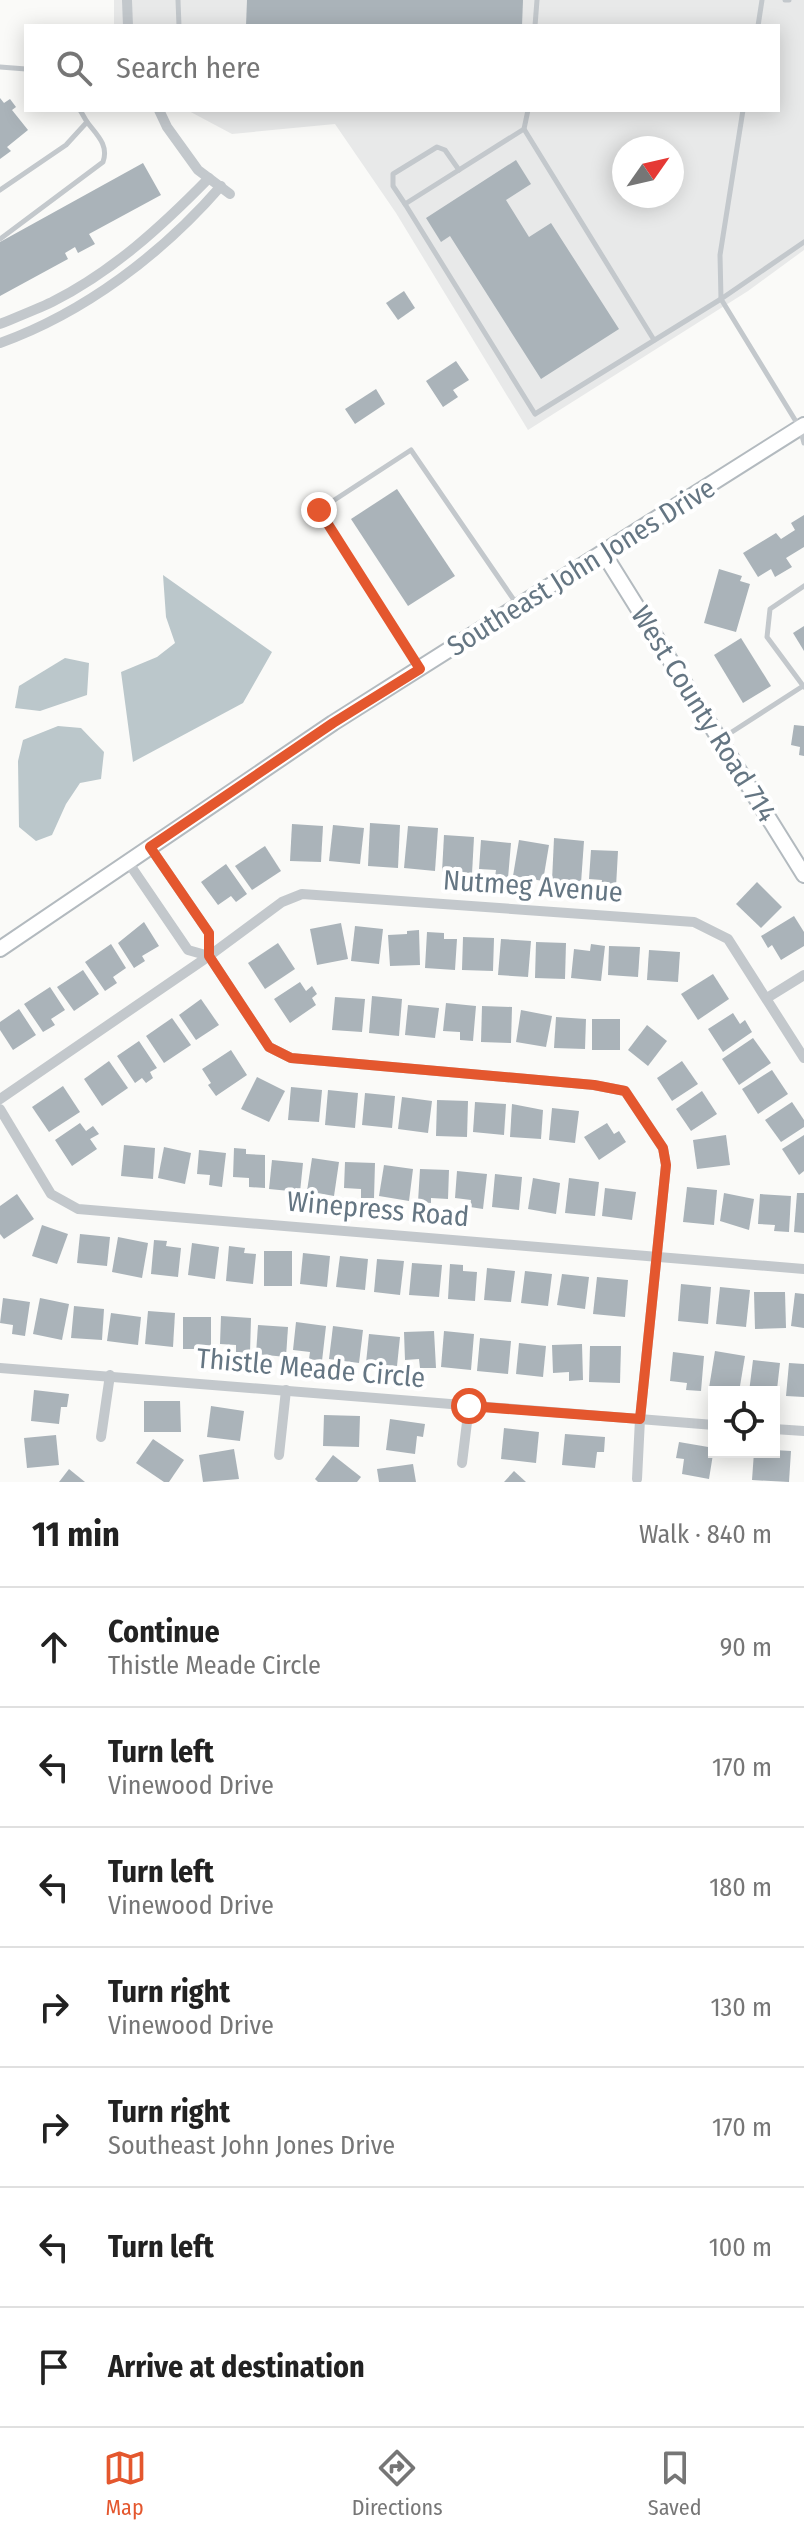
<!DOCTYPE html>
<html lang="en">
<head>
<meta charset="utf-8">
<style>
  :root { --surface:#fff; --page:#f6f6f6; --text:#222; --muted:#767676; --line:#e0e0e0; --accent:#e4572e }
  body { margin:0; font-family:"Fira Sans Condensed",sans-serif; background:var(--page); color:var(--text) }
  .controls { position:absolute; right:24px; bottom:24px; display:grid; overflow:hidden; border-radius:0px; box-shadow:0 4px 20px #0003 }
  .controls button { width:72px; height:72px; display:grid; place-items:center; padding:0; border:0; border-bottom:2px solid var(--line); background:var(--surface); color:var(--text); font:40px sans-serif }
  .compass { position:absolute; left:612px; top:136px; width:72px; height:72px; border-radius:50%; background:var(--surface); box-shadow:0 4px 20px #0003; rotate:56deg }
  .stop { position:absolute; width:24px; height:24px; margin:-18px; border:6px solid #e4572e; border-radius:50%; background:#fff }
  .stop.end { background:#e4572e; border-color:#fff; box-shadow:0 2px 8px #0008 }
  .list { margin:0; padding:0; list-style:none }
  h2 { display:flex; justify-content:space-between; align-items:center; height:104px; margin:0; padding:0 32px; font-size:34px }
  h2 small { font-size:26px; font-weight:400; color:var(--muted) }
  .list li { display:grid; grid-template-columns:52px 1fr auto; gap:24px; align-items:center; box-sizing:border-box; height:120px; padding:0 32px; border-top:2px solid var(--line) }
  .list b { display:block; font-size:30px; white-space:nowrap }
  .list p { margin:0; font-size:26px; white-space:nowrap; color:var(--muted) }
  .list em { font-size:26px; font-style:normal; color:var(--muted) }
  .icon { flex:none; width:44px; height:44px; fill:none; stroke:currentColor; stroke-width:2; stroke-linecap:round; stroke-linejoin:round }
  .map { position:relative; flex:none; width:804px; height:1482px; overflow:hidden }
  .search { position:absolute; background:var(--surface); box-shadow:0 4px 20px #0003; left:24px; right:24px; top:24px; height:88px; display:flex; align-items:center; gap:20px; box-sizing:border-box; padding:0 28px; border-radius:0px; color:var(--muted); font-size:30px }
  .sheet { height:944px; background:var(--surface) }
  nav { display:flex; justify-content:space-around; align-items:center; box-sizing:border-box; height:112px; border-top:2px solid var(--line); background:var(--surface); font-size:22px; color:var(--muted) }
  nav a { display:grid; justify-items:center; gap:4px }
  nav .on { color:var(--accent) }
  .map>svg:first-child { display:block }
  .built { fill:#e8e9e9; fill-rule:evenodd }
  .water { fill:#bbc7cb }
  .building { fill:#aab3b9 }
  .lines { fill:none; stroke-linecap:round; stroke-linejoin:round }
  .secondary-casing { stroke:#b3babf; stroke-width:18 }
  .lane { stroke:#c3c8cc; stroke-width:5 }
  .street { stroke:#c3c8cc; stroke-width:10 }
  .secondary { stroke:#fff; stroke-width:14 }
  .route { stroke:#e4572e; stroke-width:10 }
  .labels { text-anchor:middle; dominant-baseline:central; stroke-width:8; stroke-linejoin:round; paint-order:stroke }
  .street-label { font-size:28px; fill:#657683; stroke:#fff }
</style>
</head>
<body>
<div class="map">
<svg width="804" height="1482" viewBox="0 0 804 1482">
  <rect width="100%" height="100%" fill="#fafaf8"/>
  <path class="built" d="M114 0H804V250L748 291 528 430 396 213 335 124 232 134 187 110H778V26H114ZM624 148H672V196H624Z"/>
  <g class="water">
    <path d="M163 575 272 652 243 703 133 762 121 672 157 657 175 643 166 617Z"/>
    <path d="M65 658 89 663 87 695 40 711 15 708 19 686Z"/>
    <path d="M58 726 81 728 104 752 101 779 80 783 66 804 52 835 36 841 19 827 18 761 23 740Z"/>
  </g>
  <g class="building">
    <path d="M247 0H523L522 26H246Z"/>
    <path d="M0 98 4 103 10 99 16 107 12 110 28 130 7 147 11 151 0 159Z"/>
    <path d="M516 160 531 184 506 200 529 237 551 223 619 329 541 379 450 236 441 242 426 218Z"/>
    <path d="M143 163 161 195 89 234 95 244 78 253 75 247 65 253 68 259 0 296V242Z"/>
    <path d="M404 291 415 308 398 320 386 303Z"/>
    <path d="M456 361 469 380 453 390 458 397 443 407 426 381Z"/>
    <path d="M376 389 385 404 355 424 345 409Z"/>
    <path d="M397 489 455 576 408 606 351 519Z"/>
    <path d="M804 515V547L786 558 792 567 775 577 771 569 758 577 743 553 776 533 781 539 795 530 791 523Z"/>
    <path d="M719 569 742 576 740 581 750 584 736 632 704 623Z"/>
    <path d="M804 626V651L793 633Z"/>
    <path d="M741 638 771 686 743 703 714 655Z"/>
    <path d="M794 725 804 726V756L799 755 800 747 791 745Z"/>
    <path d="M370 823 400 825 398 868 368 866Z"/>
    <path d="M292 824 323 826 321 862 290 861Z"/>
    <path d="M333 825 364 828 360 864 329 861Z"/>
    <path d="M408 826 438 828 435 871 404 868Z"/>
    <path d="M444 835 474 837 472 874 442 872Z"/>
    <path d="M554 838 584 841 581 883 552 881Z"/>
    <path d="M481 840 511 843 508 878 495 877 496 870 479 869Z"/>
    <path d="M519 840 549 845 543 881 513 876Z"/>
    <path d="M265 846 281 871 252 890 235 866Z"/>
    <path d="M591 850 618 851 616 887 601 886 602 880 589 879Z"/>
    <path d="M226 864 247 894 236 902 231 896 218 905 201 882Z"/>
    <path d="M757 882 782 907 761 928 736 904Z"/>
    <path d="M794 916 804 932V946L781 960 772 945 768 948 761 936Z"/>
    <path d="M144 922 159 946 142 956 145 961 134 968 118 943Z"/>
    <path d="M341 923 348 959 317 965 310 929Z"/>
    <path d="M355 926 383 929 379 964 351 961Z"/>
    <path d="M419 930 420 965 390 966 388 935 407 934V931Z"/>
    <path d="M427 932 444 933V939H457L455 970 425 968Z"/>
    <path d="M463 937 494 938 493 971 462 970Z"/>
    <path d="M501 939 531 941 528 977 498 975Z"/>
    <path d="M536 942 566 943 565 979 535 978Z"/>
    <path d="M278 943 295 969 265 989 248 963Z"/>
    <path d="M111 944 126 968 113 977 117 983 105 991 85 962Z"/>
    <path d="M591 944 605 946 601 981 571 978 574 949 590 951Z"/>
    <path d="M609 946 640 947 638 977 608 975Z"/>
    <path d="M649 950 680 952 678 982 647 980Z"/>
    <path d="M83 970 99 994 74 1011 57 987Z"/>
    <path d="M713 974 729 999 698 1020 681 994Z"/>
    <path d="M300 982 306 991 312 986 317 994 312 998 316 1005 290 1023 274 999Z"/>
    <path d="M50 987 65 1010 51 1019 55 1025 43 1032 24 1004Z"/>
    <path d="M372 996 402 999 399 1036 369 1033Z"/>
    <path d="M335 997 365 999 362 1032 332 1030Z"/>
    <path d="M201 999 219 1025 196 1040 179 1015Z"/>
    <path d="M446 1003 476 1006 473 1041 460 1040V1032L443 1031Z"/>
    <path d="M408 1005 439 1008 435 1038 405 1035Z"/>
    <path d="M482 1006 512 1007 511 1043 481 1042Z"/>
    <path d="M19 1009 36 1035 13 1050 0 1030V1022Z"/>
    <path d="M521 1010 552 1016 546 1047 516 1042Z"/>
    <path d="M733 1013 740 1024 745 1020 752 1032 723 1052 708 1029Z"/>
    <path d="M556 1017 586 1019 585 1049 554 1048Z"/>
    <path d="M172 1018 191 1045 164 1063 146 1036Z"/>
    <rect x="592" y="1019" width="28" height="31"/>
    <path d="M647 1025 667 1041 648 1066 628 1050Z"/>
    <path d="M753 1038 771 1063 739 1085 722 1059Z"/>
    <path d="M139 1041 157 1068 150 1072 153 1078 146 1083 142 1078 135 1083 117 1056Z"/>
    <path d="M231 1050 247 1075 216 1096 208 1085 211 1083 202 1069Z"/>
    <path d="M109 1061 128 1088 102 1106 84 1079Z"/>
    <path d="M682 1061 698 1084 672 1101 657 1078Z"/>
    <path d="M772 1070 788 1094 758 1114 742 1089Z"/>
    <path d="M257 1077 285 1091 269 1122 241 1109Z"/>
    <path d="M63 1086 80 1112 49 1132 32 1107Z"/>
    <path d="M291 1087 322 1090 319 1122 288 1120Z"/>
    <path d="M328 1090 358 1093 355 1128 325 1125Z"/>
    <path d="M702 1091 717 1114 691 1131 676 1109Z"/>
    <path d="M365 1093 395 1096 392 1128 362 1125Z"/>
    <path d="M402 1097 432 1101 428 1133 398 1129Z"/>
    <path d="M437 1100 468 1101 467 1137 436 1136Z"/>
    <path d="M475 1102 506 1104 504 1135 473 1132Z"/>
    <path d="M792 1102 804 1120V1127L781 1142 765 1120Z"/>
    <path d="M512 1104 543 1110 541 1139 510 1137Z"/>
    <path d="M552 1108 579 1111 575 1143 549 1140Z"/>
    <path d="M80 1123 86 1131 93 1126 99 1134 90 1139 97 1149 72 1166 55 1140Z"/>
    <path d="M607 1123 614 1134 619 1131 626 1142 599 1160 584 1137Z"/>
    <path d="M726 1135 730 1165 697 1169 693 1140Z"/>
    <path d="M804 1135V1171L799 1175 782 1149Z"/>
    <path d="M124 1145 155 1148 153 1179 121 1176Z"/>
    <path d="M164 1147 191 1153 185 1184 158 1178Z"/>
    <path d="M234 1148 246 1149V1154L265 1155V1188L249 1187V1178L233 1177Z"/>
    <path d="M199 1150 226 1153 222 1187 209 1185 210 1175 197 1174Z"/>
    <path d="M312 1158 339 1162 334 1196 307 1191Z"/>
    <path d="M272 1160 303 1163 300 1192 269 1189Z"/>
    <path d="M345 1162 375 1163 374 1198H361V1189L344 1188Z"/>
    <path d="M384 1165 413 1169 409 1201 379 1196Z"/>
    <path d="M420 1169 449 1170 448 1199 431 1198V1203L418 1202Z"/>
    <path d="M457 1171 487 1174 483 1209 470 1207 471 1200 455 1198Z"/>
    <path d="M495 1174 522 1177 519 1210 492 1207Z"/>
    <path d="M533 1178 560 1183 556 1214 528 1209Z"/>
    <path d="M569 1178 599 1182 595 1216 565 1213Z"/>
    <path d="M687 1187 717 1190 714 1225 683 1222Z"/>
    <path d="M605 1188 636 1192 632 1220 602 1216Z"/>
    <path d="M724 1193 754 1199 749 1230 720 1221Z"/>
    <path d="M797 1193H804V1233L794 1232Z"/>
    <path d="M17 1194 34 1219 4 1239 0 1234V1206Z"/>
    <path d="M760 1194 791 1196 789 1232 774 1231 775 1225 758 1224Z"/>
    <path d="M42 1225 68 1234 57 1264 32 1256Z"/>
    <path d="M80 1234 110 1237 107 1266 77 1263Z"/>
    <path d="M118 1237 148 1243 142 1278 112 1272Z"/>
    <path d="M154 1240 167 1241 166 1246 181 1248 178 1277 151 1274Z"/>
    <path d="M192 1243 219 1247 215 1279 188 1275Z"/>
    <path d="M229 1246 245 1248 244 1253 256 1254 253 1284 226 1281Z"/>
    <rect x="264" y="1251" width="28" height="35"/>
    <path d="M303 1253 330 1256 327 1287 300 1284Z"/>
    <path d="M340 1256 368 1259 365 1290 336 1287Z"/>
    <path d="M377 1259 404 1261 400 1295 374 1292Z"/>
    <path d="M412 1263 442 1265 439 1297 409 1295Z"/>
    <path d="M450 1264 463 1265V1271L477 1272 475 1301 448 1299Z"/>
    <path d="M487 1268 515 1271 511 1302 484 1300Z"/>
    <path d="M525 1271 552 1274 548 1306 521 1303Z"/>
    <path d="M562 1274 589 1277 585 1309 557 1305Z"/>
    <path d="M597 1277 628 1280 625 1317 593 1314Z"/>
    <path d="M681 1284 711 1287 708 1324 678 1321Z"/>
    <path d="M720 1287 750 1290 746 1327 716 1324Z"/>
    <path d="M754 1292H785L786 1328 755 1329Z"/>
    <path d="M795 1293 804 1294V1328L791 1326Z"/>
    <path d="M3 1298 30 1302 25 1336 12 1334 13 1325 0 1323Z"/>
    <path d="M40 1298 69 1304 62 1340 33 1334Z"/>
    <path d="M74 1306 104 1309 102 1340 71 1338Z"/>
    <path d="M148 1311 175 1313 173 1347 145 1344Z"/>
    <path d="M111 1313 141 1317 138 1345 107 1341Z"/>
    <path d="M221 1316 251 1318 250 1353 236 1352V1345L220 1344Z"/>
    <rect x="183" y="1317" width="28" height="32"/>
    <path d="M296 1322 326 1326 322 1361 309 1359 310 1352 293 1350Z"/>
    <path d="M258 1325 288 1327 286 1357 256 1354Z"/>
    <path d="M333 1326 363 1330 359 1363 329 1359Z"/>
    <path d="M434 1331 436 1368H420L419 1359 405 1360 404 1332Z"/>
    <path d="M444 1331 474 1334 471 1370 441 1367Z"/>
    <path d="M369 1334 400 1337 397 1366 366 1363Z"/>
    <path d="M480 1338 511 1341 508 1374 477 1371Z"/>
    <path d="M519 1343 546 1346 543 1377 516 1374Z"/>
    <path d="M582 1344 583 1380 569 1381V1372L553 1373 552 1345Z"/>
    <path d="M590 1346H621L620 1383 589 1382Z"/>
    <path d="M715 1351 745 1356 739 1392 709 1388Z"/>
    <path d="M673 1352 704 1356 701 1391 686 1390 687 1383 670 1381Z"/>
    <path d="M753 1360 780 1363 776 1398 774 1392H749Z"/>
    <path d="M789 1363 804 1364V1397L786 1396Z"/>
    <path d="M34 1390 69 1394 67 1407H61L59 1424 31 1421Z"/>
    <path d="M144 1401H180L181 1432H144Z"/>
    <path d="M211 1406 244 1411 240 1441 207 1437Z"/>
    <path d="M324 1415 360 1416 359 1447 323 1446Z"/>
    <path d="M390 1419 425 1424 423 1437 417 1436 415 1454 386 1450Z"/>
    <path d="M504 1428 539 1432 536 1463 501 1459Z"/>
    <path d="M565 1434 605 1437 604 1452H597L595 1468 562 1465Z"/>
    <path d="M56 1435 59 1465 27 1468 24 1438Z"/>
    <path d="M153 1439 184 1460 169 1482H164L136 1463Z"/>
    <path d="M679 1442 714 1448 709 1479 682 1474 684 1459 676 1458Z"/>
    <path d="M234 1449 239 1479 203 1482 199 1455Z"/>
    <path d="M774 1450 791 1451 789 1482 752 1480 754 1452H774Z"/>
    <path d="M333 1455 361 1477 357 1482H318L315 1479Z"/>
    <path d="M413 1464 416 1482H379L377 1469Z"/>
    <path d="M69 1469 85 1482H59Z"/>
    <path d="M514 1471 526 1482H504Z"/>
  </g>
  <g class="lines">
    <defs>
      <g id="secondary">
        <path d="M604 554 804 875"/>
        <path d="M0 949 333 723 804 425"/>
      </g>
    </defs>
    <use href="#secondary" class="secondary-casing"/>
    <g class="lane">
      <path d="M178 0 179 26"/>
      <path d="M785 0H789"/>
      <path d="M535 26 537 0"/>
      <path d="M758 26 762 0"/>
      <path d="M0 67 26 69"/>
      <path d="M528 110 524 129 654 340"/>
      <path d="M743 110 720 255 721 299 800 428 804 443"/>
      <path d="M524 129 405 204 535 414 721 299 804 242"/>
      <path d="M0 190 66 145 87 122 80 110"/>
      <path d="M405 204 393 186V174L437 147 445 150 459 170"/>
      <path d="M0 239 103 162C109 145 97 135 87 122"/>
      <path d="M804 586 770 609 767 637 804 687"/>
      <path d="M418 665 319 510 411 450 516 603"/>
      <path d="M721 739 803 686"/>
    </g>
    <g class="street">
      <path d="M127 0 128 26"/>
      <path d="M159 110 167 127 198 170 230 194"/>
      <path d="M0 324C17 317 35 310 52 302 112 272 162 226 209 178"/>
      <path d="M0 343C84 313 162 254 221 186"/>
      <path d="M150 847 209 933V956L269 1047 291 1058 594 1085 625 1091 663 1148 666 1165 640 1419 637 1479"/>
      <path d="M128 862 188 950 209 956"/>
      <path d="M767 998 804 975"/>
      <path d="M0 1099 209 956 282 902 302 894 694 922 728 939 804 1058"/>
      <path d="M0 1109 51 1194 78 1209 804 1269"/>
      <path d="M0 1368 714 1425"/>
      <path d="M774 1429 804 1431"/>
      <path d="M101 1437 110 1375"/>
      <path d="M279 1455 286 1390"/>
      <path d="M462 1463 469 1406"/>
    </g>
    <use href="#secondary" class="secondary"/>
  </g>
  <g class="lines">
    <path class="route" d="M319 510 420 669 333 723 150 847 209 933V956L269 1047 291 1058 594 1085 625 1091 663 1148 666 1165 640 1419 469 1406"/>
  </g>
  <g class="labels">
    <g class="street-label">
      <text transform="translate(581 567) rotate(-32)">Southeast John Jones Drive</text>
      <text transform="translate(704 714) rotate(58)">West County Road 714</text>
      <text transform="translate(533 886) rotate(4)">Nutmeg Avenue</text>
      <text transform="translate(378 1209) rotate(5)">Winepress Road</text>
      <text transform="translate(311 1368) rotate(5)">Thistle Meade Circle</text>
    </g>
  </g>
</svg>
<div class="controls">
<button><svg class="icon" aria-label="locate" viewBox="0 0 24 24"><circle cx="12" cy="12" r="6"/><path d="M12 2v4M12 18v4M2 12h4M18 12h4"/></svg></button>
</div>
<svg class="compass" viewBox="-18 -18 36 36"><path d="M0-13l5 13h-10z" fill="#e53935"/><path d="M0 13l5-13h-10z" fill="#767676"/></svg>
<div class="stop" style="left:469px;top:1406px"></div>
<div class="stop end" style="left:319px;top:510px"></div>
<div class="search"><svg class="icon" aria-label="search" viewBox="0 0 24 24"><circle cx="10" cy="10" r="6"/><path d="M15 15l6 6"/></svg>Search here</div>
</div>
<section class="sheet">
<h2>11 min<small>Walk · 840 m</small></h2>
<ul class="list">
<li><svg class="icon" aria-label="ahead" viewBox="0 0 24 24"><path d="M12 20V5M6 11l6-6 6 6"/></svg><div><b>Continue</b><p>Thistle Meade Circle</p></div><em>90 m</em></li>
<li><svg class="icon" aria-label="left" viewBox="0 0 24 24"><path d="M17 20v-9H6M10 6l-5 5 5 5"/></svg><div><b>Turn left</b><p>Vinewood Drive</p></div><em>170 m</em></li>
<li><svg class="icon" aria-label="left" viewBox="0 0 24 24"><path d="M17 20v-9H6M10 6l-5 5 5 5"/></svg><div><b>Turn left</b><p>Vinewood Drive</p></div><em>180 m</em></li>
<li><svg class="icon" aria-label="right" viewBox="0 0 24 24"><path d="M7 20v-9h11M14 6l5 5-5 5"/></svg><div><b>Turn right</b><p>Vinewood Drive</p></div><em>130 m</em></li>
<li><svg class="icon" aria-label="right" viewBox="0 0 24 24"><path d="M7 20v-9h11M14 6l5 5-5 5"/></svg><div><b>Turn right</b><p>Southeast John Jones Drive</p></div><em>170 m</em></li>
<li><svg class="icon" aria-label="left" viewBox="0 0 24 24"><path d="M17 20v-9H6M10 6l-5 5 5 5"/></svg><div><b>Turn left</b></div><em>100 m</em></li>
<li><svg class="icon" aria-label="arrive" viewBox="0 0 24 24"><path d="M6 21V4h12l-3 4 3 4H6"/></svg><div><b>Arrive at destination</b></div></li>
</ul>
</section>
<nav>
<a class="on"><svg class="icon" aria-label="map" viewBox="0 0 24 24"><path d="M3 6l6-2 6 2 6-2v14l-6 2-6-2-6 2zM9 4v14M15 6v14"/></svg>Map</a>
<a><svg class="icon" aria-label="directions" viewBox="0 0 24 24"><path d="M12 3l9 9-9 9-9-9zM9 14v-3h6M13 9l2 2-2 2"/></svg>Directions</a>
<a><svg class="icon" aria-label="saved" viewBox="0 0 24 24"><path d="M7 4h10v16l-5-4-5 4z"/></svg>Saved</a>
</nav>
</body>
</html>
